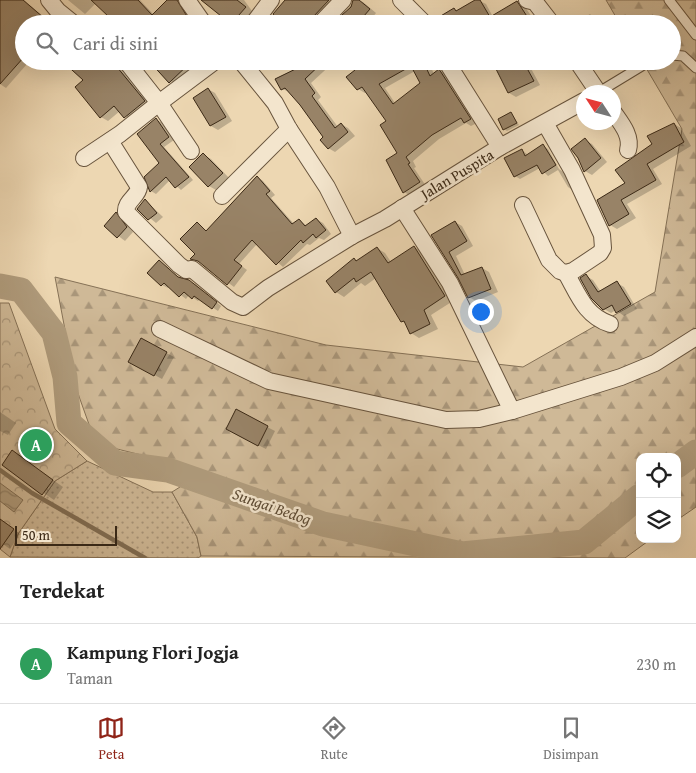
<!DOCTYPE html>
<html lang="id">
<head>
<meta charset="utf-8">
<style>
  :root { --surface:#fff; --page:#f2f2f2; --text:#222; --muted:#767676; --line:#e0e0e0; --accent:#8f2418 }
  body { margin:0; font-family:"Gentium Book Plus",serif; background:var(--page); color:var(--text) }
  .controls { position:absolute; right:15px; bottom:15px; display:grid; overflow:hidden; border-radius:10px; box-shadow:0 5px 20px #0002 }
  .controls button { width:45px; height:45px; display:grid; place-items:center; padding:0; border:0; border-bottom:1px solid var(--line); background:var(--surface); color:var(--text); font:25px sans-serif }
  .compass { position:absolute; left:576px; top:85px; width:45px; height:45px; border-radius:50%; background:var(--surface); box-shadow:0 5px 20px #0002; rotate:306deg }
  .scale { position:absolute; left:15px; bottom:12px; width:102px; box-sizing:border-box; padding-left:5px; border:2px solid #3b2916; border-top:0; font-size:14px; line-height:18px; white-space:nowrap; color:#3b2916; -webkit-text-stroke:4px #f3e5cd; paint-order:stroke }
  .you { position:absolute; left:480px; top:311px; width:18px; height:18px; margin:-12px; border:4px solid #fff; border-radius:50%; background:#1a73e8; box-shadow:0 0 0 8px #1a73e833 }
  .badge { display:grid; place-items:center; width:32px; height:32px; border-radius:50%; background:var(--accent); color:#fff; font-size:16px; font-weight:700 }
  .pin { position:absolute; translate:-50% -50%; border:2px solid #fff; box-shadow:0 1px 5px #0006 }
  .list { margin:0; padding:0; list-style:none }
  h2 { display:flex; justify-content:space-between; align-items:center; height:65px; margin:0; padding:0 20px; font-size:21px }
  h2 small { font-size:16px; font-weight:400; color:var(--muted) }
  .list li { display:grid; grid-template-columns:32px 1fr auto; gap:15px; align-items:center; box-sizing:border-box; height:80px; padding:0 20px; border-top:1px solid var(--line) }
  .list b { display:block; font-size:19px; white-space:nowrap }
  .list p { margin:0; font-size:16px; white-space:nowrap; color:var(--muted) }
  .list em { font-size:16px; font-style:normal; color:var(--muted) }
  .icon { flex:none; width:28px; height:28px; fill:none; stroke:currentColor; stroke-width:2; stroke-linecap:round; stroke-linejoin:round }
  .map { position:relative; flex:none; width:696px; height:558px; overflow:hidden }
  .search { position:absolute; background:var(--surface); box-shadow:0 5px 20px #0002; left:15px; right:15px; top:15px; height:55px; display:flex; align-items:center; gap:12px; box-sizing:border-box; padding:0 18px; border-radius:28px; color:var(--muted); font-size:19px }
  .sheet { height:145px; background:var(--surface) }
  nav { display:flex; justify-content:space-around; align-items:center; box-sizing:border-box; height:70px; border-top:1px solid var(--line); background:var(--surface); font-size:14px; color:var(--muted) }
  nav a { display:grid; justify-items:center; gap:2px }
  nav .on { color:var(--accent) }
  .map>svg:first-child { display:block }
  .grass { fill:url(#grass-dots); stroke:#857156 }
  .forest { fill:url(#forest-firs); stroke:#857156 }
  .park { fill:url(#park-crowns); stroke:#857156 }
  .water { fill:url(#water-waves); stroke:#816e54 }
  .shadow { fill:#0003; fill-rule:evenodd }
  .lines { fill:none; stroke-linecap:round; stroke-linejoin:round }
  .stream { stroke:#816e54; stroke-width:4.5 }
  .river { stroke:#b09c7d; stroke-width:25 }
  .building { fill:#988367; stroke:#3b2916; fill-rule:evenodd }
  .service-casing { stroke:#68543d; stroke-width:11 }
  .minor-casing { stroke:#68543d; stroke-width:18 }
  .service { stroke:#f3e5cd; stroke-width:9 }
  .minor { stroke:#f3e5cd; stroke-width:16 }
  .labels { text-anchor:middle; dominant-baseline:central; stroke-width:5; stroke-linejoin:round; paint-order:stroke }
  .street-label { font-size:15px; fill:#3b2916; stroke:#f3e5cd }
  .water-label { font-size:16px; font-style:italic; fill:#5e4c35; stroke:#f3e5cd }
</style>
</head>
<body>
<div class="map">
<svg width="696" height="558" viewBox="0 0 696 558">
  <defs>
    <pattern id="grass-dots" width="8" height="8" patternUnits="userSpaceOnUse" patternTransform="scale(1.25)"><rect width="8" height="8" fill="#cfb997"/><path d="M2 2h.1M6 6h.1" fill="none" stroke="#a9967a" stroke-width="1.8" stroke-linecap="round"/></pattern>
    <pattern id="forest-firs" width="22" height="20" patternUnits="userSpaceOnUse" patternTransform="scale(1.25)"><rect width="22" height="20" fill="#cfb997"/><path d="M5 1l3.5 6h-7zM16 11l3.5 6h-7z" fill="#a9967a"/></pattern>
    <pattern id="park-crowns" width="20" height="18" patternUnits="userSpaceOnUse" patternTransform="scale(1.25)"><rect width="20" height="18" fill="#cfb997"/><path d="M2 6a3 3 0 1 1 6 0M12 15a3 3 0 1 1 6 0" fill="none" stroke="#a9967a"/></pattern>
    <pattern id="water-waves" width="16" height="10" patternUnits="userSpaceOnUse" patternTransform="scale(1.25)"><rect width="16" height="10" fill="#b09c7d"/><path d="M0 5q4-4 8 0t8 0" fill="none" stroke="#907f65"/></pattern>
  </defs>
  <rect width="100%" height="100%" fill="#edd7b2"/>
  <filter id="stains"><feTurbulence type="fractalNoise" baseFrequency=".004" numOctaves="4"/><feColorMatrix values="0 0 0 0 .2 0 0 0 0 .09 0 0 0 0 .02 0 0 0 .5 -.17"/></filter>
  <radialGradient id="worn" r=".72"><stop offset=".6" stop-color="#630" stop-opacity="0"/><stop offset="1" stop-color="#630" stop-opacity=".3"/></radialGradient>
  <path class="grass" d="M87 461 153 492H172L197 537 201 556 198 558 10 557 18 534 55 481Z"/>
  <path class="forest" d="M606 0H696V507L677 520V457H640V539H651L625 558 201 556 197 537 172 492 180 487 182 465 113 448 91 430 76 388 55 277 326 345 523 367 655 292 682 129 642 61H672V24H620Z"/>
  <path class="park" d="M0 303H9L55 429 87 461 55 481 18 534 10 557 0 549Z"/>
  <path class="water" d="M0 483 23 500 14 512 0 501Z"/>
  <g class="shadow">
    <path d="M0 0H24L52 24H24L21 58 27 64 6 88 0 84Z"/>
    <path d="M68 0H140L154 15 172 0 193 22 109 24 111 17 96 3 85 14Z"/>
    <path d="M203 0H244L252 11 242 24H233Z"/>
    <path d="M287 0H341L319 24H283Z"/>
    <path d="M355 0 363 2 376 13 367 24H336Z"/>
    <path d="M478 0 486 4 493 17 517 2 525 7 534 20 542 24H435L454 9 458 12Z"/>
    <path d="M590 14 600 24H576V23Z"/>
    <path d="M97 61H114L151 106 132 121 120 111 108 121 101 117 76 88 85 80Z"/>
    <path d="M147 61H209L177 86Z"/>
    <path d="M310 61H335L311 83 321 97 318 100 338 127 341 124 348 128 355 136 335 152 328 148 325 137 290 92 282 89 312 63Z"/>
    <path d="M385 61H428L434 74 439 70 446 74 477 123 471 126 466 123 439 139 413 161 416 167 414 168 426 186 411 196 404 192 387 161 399 154 388 121 367 92 365 93 358 89 348 77 357 70ZM415 71 421 84 395 103 385 88Z"/>
    <path d="M494 61H530L528 63 540 85 516 97 509 93Z"/>
    <path d="M208 89 215 93 232 121 218 130 211 126 194 98Z"/>
    <path d="M511 113 519 125 507 131 504 129Z"/>
    <path d="M156 120 161 122 174 140 164 147 193 180 181 190 170 180 156 194 151 191 146 177 161 163Z"/>
    <path d="M674 124 681 128 691 146 653 169 662 184 627 204 636 218 617 229 610 225 627 184 653 144Z"/>
    <path d="M585 140 592 144 607 162 592 175 585 171Z"/>
    <path d="M543 146 548 149 559 169 566 174 574 191 568 187 558 170 548 176 540 168 520 179 515 176 522 150 528 155Z"/>
    <path d="M204 155 211 159 229 178 216 190 209 186 191 167Z"/>
    <path d="M257 177 263 181 275 195 271 198 294 224 299 220 307 226 316 219 323 223 331 234 324 240 319 238 310 245 307 244 283 267 257 244 239 264 247 270 234 287 203 264 192 259 197 254V224L207 231Z"/>
    <path d="M145 200 163 217 156 223 139 209Z"/>
    <path d="M116 214 123 218 133 232 125 241 105 226Z"/>
    <path d="M455 222 462 226 473 246 456 256 465 275 482 268 489 272 498 292 476 301 469 297 433 235Z"/>
    <path d="M414 247 423 252 453 301 431 315 438 329 419 338 411 333 406 324 402 321 376 278 365 286 361 283 344 297 336 292 354 259 357 261 377 248 385 253 391 262Z"/>
    <path d="M159 261 181 279 195 284 221 306 218 311 200 299 198 301 189 295 186 299 169 286 168 288 162 285 148 273Z"/>
    <path d="M586 276 593 280 601 292 617 283 624 287 637 309 624 316 616 310 611 313 604 309Z"/>
    <path d="M141 340 174 357 162 379 129 361Z"/>
    <path d="M236 411 275 431 266 449 234 433Z"/>
    <path d="M0 412 16 423 8 435 0 431Z"/>
    <path d="M13 452 63 487 54 500 3 465Z"/>
    <path d="M0 520 20 534 10 549 0 542Z"/>
  </g>
  <g class="lines">
    <path class="stream" d="M0 470 32 493 145 558"/>
    <g class="river">
      <path d="M0 286 21 290 54 333 65 377 69 423 115 463 168 470 323 524 462 554 584 542 640 496"/>
      <path d="M677 466 696 452"/>
    </g>
  </g>
  <g class="building">
    <path d="M0 0H23L51 24H24V57L0 84Z"/>
    <path d="M91 0H138L152 15 167 0H177L188 18 181 24H102L109 17Z"/>
    <path d="M201 0H237L246 7 231 24Z"/>
    <path d="M285 0H329L313 17 310 24H281L273 14Z"/>
    <path d="M353 0H359L370 9 357 24H352L342 15 351 7Z"/>
    <path d="M475 0H480L490 17 517 1 532 24H435L434 20 454 8 456 11Z"/>
    <path d="M62 61H112L145 101 124 118 114 106 100 118 75 87 83 80Z"/>
    <path d="M149 61H192L169 83Z"/>
    <path d="M312 61H324L305 79 315 93 312 96 335 128 341 123 348 132 328 149 320 140 323 137 300 105 285 88 281 90 275 79Z"/>
    <path d="M345 61H423L430 76 439 69 471 119 464 123 461 118 432 135 406 157 410 163 408 164 420 182 403 193 386 160 397 153 380 125 386 121 362 87 357 90 346 77 355 70ZM411 66 420 83 393 104 379 84Z"/>
    <path d="M492 61H523L534 81 508 93Z"/>
    <path d="M208 88 226 117 210 126 193 98Z"/>
    <path d="M511 112 517 123 503 130 498 119Z"/>
    <path d="M156 118 169 137 160 144 189 177 175 188 166 177 150 192 144 177 159 163 137 134Z"/>
    <path d="M674 123 684 142 647 164 656 180 621 200 629 214 609 226 597 200 625 183 615 170 652 144 647 136Z"/>
    <path d="M585 138 601 158 584 172 578 158 571 149Z"/>
    <path d="M543 144 556 165 542 174 537 165 514 177 504 158 522 149 525 156Z"/>
    <path d="M203 153 223 173 208 187 189 167Z"/>
    <path d="M257 176 270 191 266 194 292 224 299 219 305 226 316 218 326 230 316 238 313 234 303 243 301 240 276 265 252 240 234 260 242 266 227 285 198 261 190 259 195 254 180 239 197 222 206 231Z"/>
    <path d="M145 199 157 213 148 220 137 209Z"/>
    <path d="M116 212 127 227 117 238 104 226Z"/>
    <path d="M455 221 467 241 449 252 461 275 482 267 491 289 468 298 458 278 431 235Z"/>
    <path d="M414 246 445 296 424 310 430 324 410 334 404 321 401 322 371 272 356 282 354 278 335 293 326 281 354 258 356 261 377 247 388 263Z"/>
    <path d="M159 260 178 277 189 280 217 302 212 309 194 296 192 299 184 292 179 297 164 283 161 286 147 273Z"/>
    <path d="M586 274 598 292 617 281 631 304 616 313 612 305 603 310 591 298 580 278Z"/>
    <path d="M141 338 167 352 154 376 128 362Z"/>
    <path d="M236 409 268 426 258 446 226 429Z"/>
    <path d="M12 450 53 480 42 495 2 465Z"/>
    <path d="M0 519 14 529 0 549Z"/>
  </g>
  <g class="lines">
    <defs>
      <g id="service">
        <path d="M669 0 696 35"/>
        <path d="M672 55 683 56 696 68"/>
        <path d="M599 92 650 61"/>
      </g>
      <g id="minor">
        <path d="M49 0 58 11 74 24"/>
        <path d="M187 0 204 24"/>
        <path d="M401 0 425 24"/>
        <path d="M527 0 535 2 552 24"/>
        <path d="M253 24 271 0"/>
        <path d="M320 24 343 0"/>
        <path d="M126 61 159 103 215 61"/>
        <path d="M241 61 275 103 289 129 327 187 352 236"/>
        <path d="M577 61 598 92"/>
        <path d="M614 113C621 123 632 136 628 150"/>
        <path d="M110 141 139 187C138 197 125 201 126 212L179 265 186 270 192 269 232 302 243 307 268 288 352 236 385 219 500 147 446 61"/>
        <path d="M500 147 584 101"/>
        <path d="M84 158 120 134 159 103 191 151"/>
        <path d="M222 196 289 129"/>
        <path d="M523 205 549 260 560 271 566 273 573 271 600 253 603 248 602 235 572 170 545 123"/>
        <path d="M402 208 450 283 512 411"/>
        <path d="M566 273C578 294 585 316 610 324"/>
        <path d="M160 329 269 381 446 420 479 419 512 411 621 377 655 363 696 337"/>
      </g>
    </defs>
    <use href="#service" class="service-casing"/>
    <use href="#minor" class="minor-casing"/>
    <use href="#service" class="service"/>
    <use href="#minor" class="minor"/>
  </g>
  <g class="labels">
    <g class="street-label">
      <text transform="translate(457 174) rotate(-31)">Jalan Puspita</text>
    </g>
    <g class="water-label">
      <text transform="translate(272 506) rotate(19)">Sungai Bedog</text>
    </g>
  </g>
  <rect width="100%" height="100%" filter="url(#stains)"/>
  <rect width="100%" height="100%" fill="url(#worn)"/>
</svg>
<div class="controls">
<button><svg class="icon" aria-label="locate" viewBox="0 0 24 24"><circle cx="12" cy="12" r="6"/><path d="M12 2v4M12 18v4M2 12h4M18 12h4"/></svg></button>
<button><svg class="icon" aria-label="layers" viewBox="0 0 24 24"><path d="M12 4l9 5-9 5-9-5zM3 14l9 5 9-5"/></svg></button>
</div>
<svg class="compass" viewBox="-18 -18 36 36"><path d="M0-13l5 13h-10z" fill="#e53935"/><path d="M0 13l5-13h-10z" fill="#767676"/></svg>
<div class="scale">50 m</div>
<div class="you"></div>
<div class="pin badge" style="left:36px;top:445px;background:#2e9e5b">A</div>
<div class="search"><svg class="icon" aria-label="search" viewBox="0 0 24 24"><circle cx="10" cy="10" r="6"/><path d="M15 15l6 6"/></svg>Cari di sini</div>
</div>
<section class="sheet">
<h2>Terdekat<small></small></h2>
<ul class="list">
<li><span class="badge" style="background:#2e9e5b">A</span><div><b>Kampung Flori Jogja</b><p>Taman</p></div><em>230 m</em></li>
</ul>
</section>
<nav>
<a class="on"><svg class="icon" aria-label="map" viewBox="0 0 24 24"><path d="M3 6l6-2 6 2 6-2v14l-6 2-6-2-6 2zM9 4v14M15 6v14"/></svg>Peta</a>
<a><svg class="icon" aria-label="directions" viewBox="0 0 24 24"><path d="M12 3l9 9-9 9-9-9zM9 14v-3h6M13 9l2 2-2 2"/></svg>Rute</a>
<a><svg class="icon" aria-label="saved" viewBox="0 0 24 24"><path d="M7 4h10v16l-5-4-5 4z"/></svg>Disimpan</a>
</nav>
</body>
</html>
